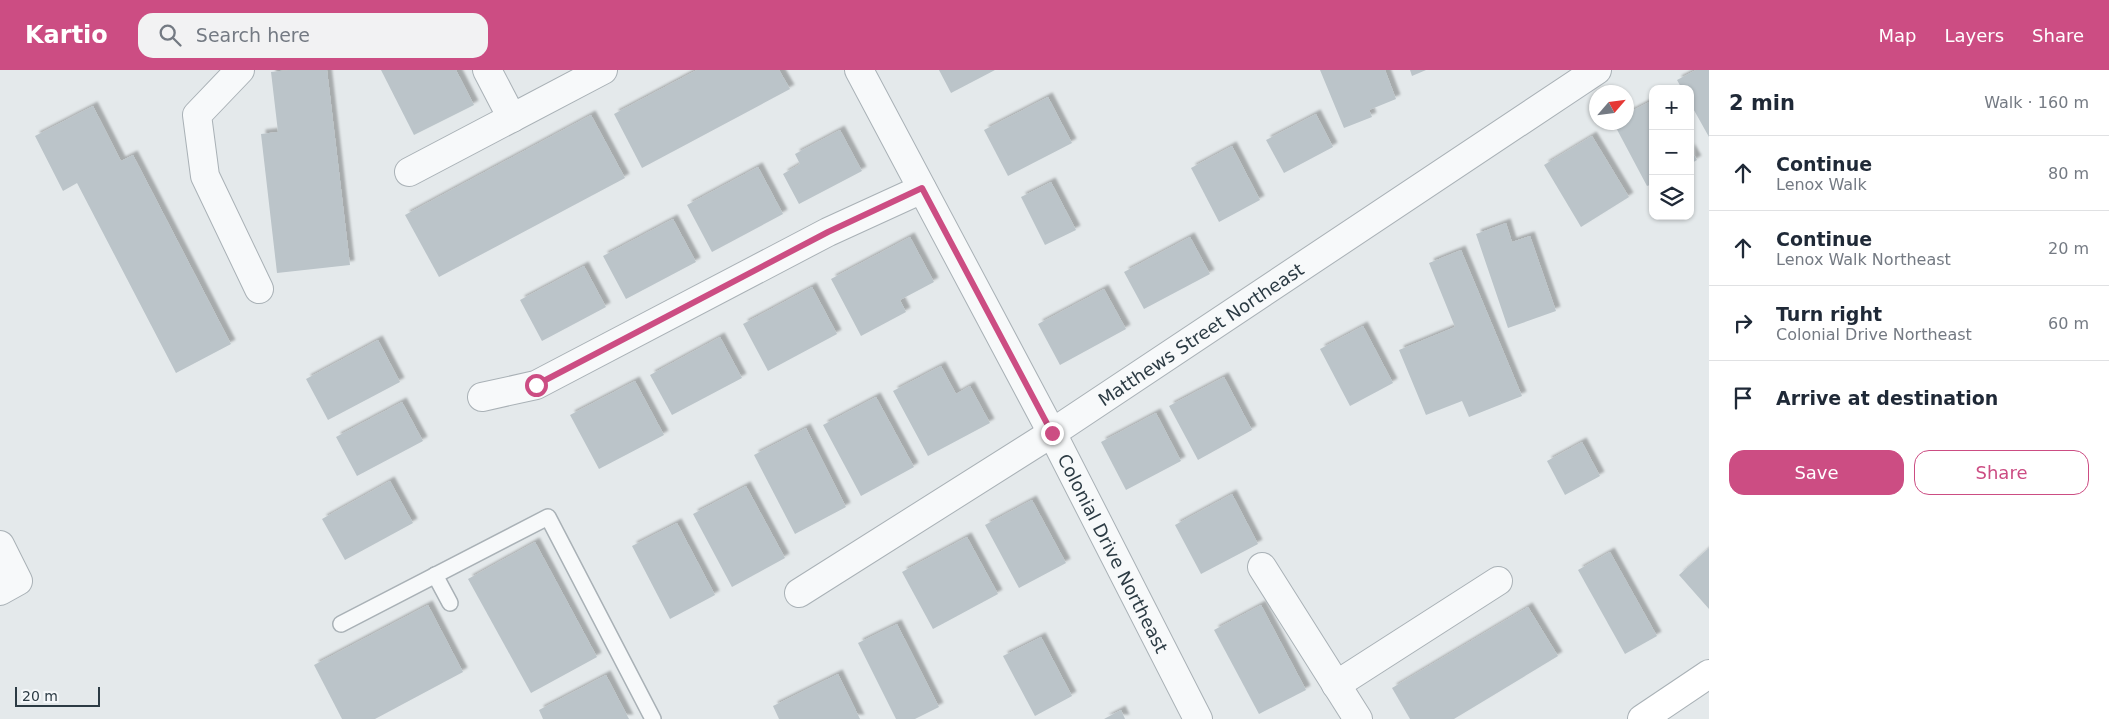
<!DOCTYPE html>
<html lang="en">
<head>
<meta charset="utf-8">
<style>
  :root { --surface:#fff; --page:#f2f2f3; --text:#1f2937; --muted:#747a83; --line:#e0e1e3; --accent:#cc4d83 }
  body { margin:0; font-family:"DejaVu Sans",sans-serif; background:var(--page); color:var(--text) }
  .controls { position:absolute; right:15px; top:15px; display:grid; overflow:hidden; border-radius:10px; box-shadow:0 1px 4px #0004 }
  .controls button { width:45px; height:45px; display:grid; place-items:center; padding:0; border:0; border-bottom:1px solid var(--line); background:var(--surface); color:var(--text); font:25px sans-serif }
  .compass { position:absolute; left:1589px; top:15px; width:45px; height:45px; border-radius:50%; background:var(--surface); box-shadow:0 1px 4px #0004; rotate:62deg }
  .scale { position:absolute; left:15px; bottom:12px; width:85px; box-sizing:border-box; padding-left:5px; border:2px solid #2c3b44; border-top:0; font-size:14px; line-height:18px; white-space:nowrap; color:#2c3b44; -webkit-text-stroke:4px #f4f7f9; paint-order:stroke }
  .stop { position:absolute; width:15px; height:15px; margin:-11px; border:4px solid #cc4d83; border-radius:50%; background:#fff }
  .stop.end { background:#cc4d83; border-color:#fff; box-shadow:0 1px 5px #0008 }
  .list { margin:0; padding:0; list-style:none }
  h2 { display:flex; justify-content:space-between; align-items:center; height:65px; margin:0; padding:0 20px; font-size:21px }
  h2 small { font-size:16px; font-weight:400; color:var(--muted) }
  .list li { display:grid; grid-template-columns:32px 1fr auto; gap:15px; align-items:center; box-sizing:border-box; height:75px; padding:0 20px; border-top:1px solid var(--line) }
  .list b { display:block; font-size:19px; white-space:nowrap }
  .list p { margin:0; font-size:16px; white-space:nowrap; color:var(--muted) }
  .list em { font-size:16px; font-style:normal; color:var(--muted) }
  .actions { display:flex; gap:10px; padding:15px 20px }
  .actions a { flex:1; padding:11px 0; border:1px solid var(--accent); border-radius:15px; text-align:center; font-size:18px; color:var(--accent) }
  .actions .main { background:var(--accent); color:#fff }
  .icon { flex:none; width:28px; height:28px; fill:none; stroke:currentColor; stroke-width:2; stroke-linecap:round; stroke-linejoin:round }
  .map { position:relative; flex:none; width:1709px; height:649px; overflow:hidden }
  header { display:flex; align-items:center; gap:30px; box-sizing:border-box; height:70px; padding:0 25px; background:var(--accent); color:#fff }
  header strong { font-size:24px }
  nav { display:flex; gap:28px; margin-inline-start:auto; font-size:18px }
  .search { width:350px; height:45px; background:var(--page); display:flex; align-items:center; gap:12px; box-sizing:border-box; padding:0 18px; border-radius:15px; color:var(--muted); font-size:19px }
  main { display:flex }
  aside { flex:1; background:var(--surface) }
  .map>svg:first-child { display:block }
  .building { fill:#bbc4c9; filter:url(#shadow) }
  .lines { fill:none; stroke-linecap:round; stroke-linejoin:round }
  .lane-casing { stroke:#a9b1b6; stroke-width:18 }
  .street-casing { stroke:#a9b1b6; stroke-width:30 }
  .secondary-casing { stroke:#a9b1b6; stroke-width:30 }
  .lane { stroke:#f7f9fa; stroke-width:15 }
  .street { stroke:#f7f9fa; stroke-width:28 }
  .secondary { stroke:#fff; stroke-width:28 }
  .route { stroke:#cc4d83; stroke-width:6 }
  .labels { text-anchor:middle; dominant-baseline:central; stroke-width:5; stroke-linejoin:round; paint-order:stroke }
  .street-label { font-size:18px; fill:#2c3b44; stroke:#f4f7f9 }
</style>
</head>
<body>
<header>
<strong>Kartio</strong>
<div class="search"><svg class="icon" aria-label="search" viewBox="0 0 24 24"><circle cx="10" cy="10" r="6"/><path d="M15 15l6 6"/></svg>Search here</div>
<nav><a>Map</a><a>Layers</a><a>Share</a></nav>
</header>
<main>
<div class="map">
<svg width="1709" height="649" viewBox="0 0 1709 649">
  <defs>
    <filter id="shadow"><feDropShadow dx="4.5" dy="-4.5" stdDeviation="1" flood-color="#0004"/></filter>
  </defs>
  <rect width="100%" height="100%" fill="#e4e9eb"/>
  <g class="building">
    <path d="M290 0H327L350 195 277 203 261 64 278 62 271 2Z"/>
    <path d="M381 0H456L474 35 414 65Z"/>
    <path d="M697 0H779L790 19 642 98 614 44Z"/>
    <path d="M939 0H995L951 23Z"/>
    <path d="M1320 0H1385L1396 29 1369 40 1372 47 1344 58Z"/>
    <path d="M1410 0H1426L1412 6Z"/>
    <path d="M1696 0H1709V67L1690 33V19H1682L1677 10Z"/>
    <path d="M1048 27 1072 73 1008 106 984 60Z"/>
    <path d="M1653 30V114L1647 116 1613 52H1626V44Z"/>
    <path d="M93 36 121 91 133 85 231 274 176 303 77 113 63 121 35 66Z"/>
    <path d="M1316 44 1333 77 1284 103 1266 70Z"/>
    <path d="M591 45 625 108 439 207 405 145Z"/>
    <path d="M840 60 862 101 799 134 783 104 800 94 795 84Z"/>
    <path d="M1592 66 1629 127 1581 157 1544 95Z"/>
    <path d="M1232 76 1260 130 1219 152 1191 98Z"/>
    <path d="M1690 78 1697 90 1690 94Z"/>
    <path d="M758 97 783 144 712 182 687 135Z"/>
    <path d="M1051 112 1076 160 1045 175 1021 127Z"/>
    <path d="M673 149 696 192 626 229 603 186Z"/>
    <path d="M1506 153 1512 172 1530 166 1556 241 1508 258 1476 164Z"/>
    <path d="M910 167 934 212 900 230 906 242 861 266 831 209Z"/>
    <path d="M1190 167 1210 204 1144 239 1124 202Z"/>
    <path d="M1461 180 1522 326 1469 347 1462 331 1426 345 1399 280 1455 257 1429 193Z"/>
    <path d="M584 196 606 237 542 271 520 230Z"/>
    <path d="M812 217 837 264 768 301 743 254Z"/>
    <path d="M1104 219 1126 259 1060 295 1038 254Z"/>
    <path d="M1363 256 1393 313 1350 336 1320 279Z"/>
    <path d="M720 267 742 308 672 345 650 305Z"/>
    <path d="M378 270 400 312 328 350 306 309Z"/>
    <path d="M941 296 956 324 970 316 990 353 928 386 893 321Z"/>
    <path d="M1224 307 1252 360 1198 390 1169 336Z"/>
    <path d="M635 311 664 365 599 399 570 345Z"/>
    <path d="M876 327 914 397 861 426 823 355Z"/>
    <path d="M402 332 423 371 357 406 336 367Z"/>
    <path d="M1156 343 1181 391 1126 420 1101 372Z"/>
    <path d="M806 358 846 437 795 464 754 385Z"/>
    <path d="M1582 372 1600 406 1565 425 1547 391Z"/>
    <path d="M390 411 413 453 345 490 322 449Z"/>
    <path d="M746 416 785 488 732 517 693 444Z"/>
    <path d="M1232 424 1258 474 1201 504 1175 455Z"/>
    <path d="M1032 430 1066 493 1019 518 985 455Z"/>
    <path d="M677 453 715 525 670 549 632 476Z"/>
    <path d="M967 467 998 524 933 559 902 502Z"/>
    <path d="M535 472 597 587 531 623 468 509Z"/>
    <path d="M1709 478V539L1679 505Z"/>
    <path d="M1610 482 1657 566 1625 584 1578 500Z"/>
    <path d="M428 535 463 602 375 649H342L314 595Z"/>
    <path d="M1261 535 1306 620 1259 644 1214 560Z"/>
    <path d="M1528 537 1558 586 1454 649H1410L1392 618Z"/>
    <path d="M897 554 939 637 915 649H896L858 573Z"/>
    <path d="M1041 567 1072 626 1035 646 1003 586Z"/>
    <path d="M838 604 860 649H779L773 636Z"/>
    <path d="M606 605 629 649H543L539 640Z"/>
    <path d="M1121 640 1125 649H1104Z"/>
  </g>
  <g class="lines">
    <defs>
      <g id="lane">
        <path d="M435 505 450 533"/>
        <path d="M341 554 548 447 653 649"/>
      </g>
      <g id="street">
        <path d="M240 0 197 45 205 106 259 219"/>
        <path d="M487 0 512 48"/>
        <path id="s1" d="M859 0 1052 363 1198 649"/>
        <path d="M409 102 603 0"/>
        <path d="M482 327 536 315 828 162 922 119"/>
        <path d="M0 475 18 511 0 521"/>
        <path d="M1262 497 1358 649"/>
        <path id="s2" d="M799 523 1052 363 1597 0"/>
        <path d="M1336 615 1498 511"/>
      </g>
      <path id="secondary" d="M1642 649 1709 604"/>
    </defs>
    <use href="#lane" class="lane-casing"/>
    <use href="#street" class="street-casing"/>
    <use href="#secondary" class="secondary-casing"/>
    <use href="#lane" class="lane"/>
    <use href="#street" class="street"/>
    <use href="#secondary" class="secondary"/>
  </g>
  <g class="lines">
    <path class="route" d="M536 315 828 162 922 118 1052 363"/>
  </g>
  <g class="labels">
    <g class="street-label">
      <text stroke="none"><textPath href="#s2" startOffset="478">Matthews Street Northeast</textPath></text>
      <text stroke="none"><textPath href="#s1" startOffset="546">Colonial Drive Northeast</textPath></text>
    </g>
  </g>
</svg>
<div class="controls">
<button>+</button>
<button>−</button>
<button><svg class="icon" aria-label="layers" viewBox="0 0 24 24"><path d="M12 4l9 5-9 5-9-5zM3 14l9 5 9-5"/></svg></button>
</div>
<svg class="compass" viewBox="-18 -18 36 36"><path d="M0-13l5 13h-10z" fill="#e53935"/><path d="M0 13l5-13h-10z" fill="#747a83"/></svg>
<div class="scale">20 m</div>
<div class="stop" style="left:536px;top:315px"></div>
<div class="stop end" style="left:1052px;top:363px"></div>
</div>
<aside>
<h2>2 min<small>Walk · 160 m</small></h2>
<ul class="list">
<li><svg class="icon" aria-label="ahead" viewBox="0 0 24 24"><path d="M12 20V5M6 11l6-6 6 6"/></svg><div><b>Continue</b><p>Lenox Walk</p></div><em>80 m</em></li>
<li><svg class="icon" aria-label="ahead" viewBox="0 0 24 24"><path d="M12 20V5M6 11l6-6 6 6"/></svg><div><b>Continue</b><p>Lenox Walk Northeast</p></div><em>20 m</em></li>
<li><svg class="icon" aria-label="right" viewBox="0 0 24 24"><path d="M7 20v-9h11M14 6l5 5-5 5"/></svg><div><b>Turn right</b><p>Colonial Drive Northeast</p></div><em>60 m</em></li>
<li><svg class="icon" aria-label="arrive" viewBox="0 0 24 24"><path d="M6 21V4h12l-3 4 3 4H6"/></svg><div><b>Arrive at destination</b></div></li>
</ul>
<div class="actions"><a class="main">Save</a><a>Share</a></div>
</aside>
</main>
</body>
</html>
